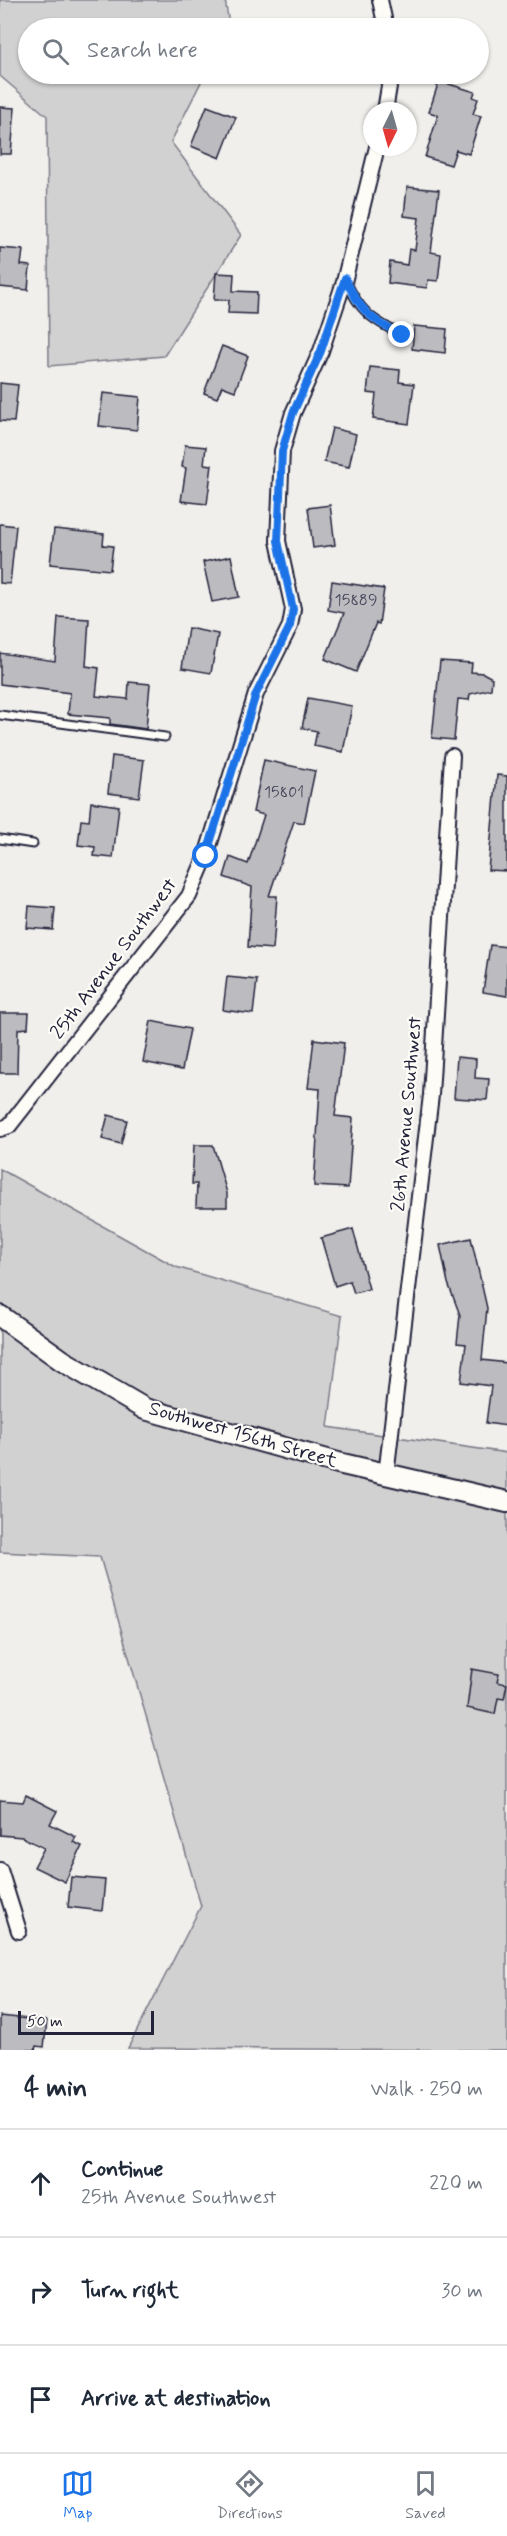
<!DOCTYPE html>
<html lang="en">
<head>
<meta charset="utf-8">
<style>
  :root { --surface:#fff; --page:#f6f6f7; --text:#1f2937; --muted:#747a83; --line:#e0e1e3; --accent:#1a73e8 }
  body { margin:0; font-family:Mynerve,sans-serif; background:var(--page); color:var(--text) }
  .compass { position:absolute; left:363px; top:102px; width:54px; height:54px; border-radius:50%; background:var(--surface); box-shadow:0 2px 4px #0004; rotate:185deg }
  .scale { position:absolute; left:18px; bottom:15px; width:136px; box-sizing:border-box; padding-left:6px; border:3px solid #22223b; border-top:0; font-size:16px; line-height:21px; white-space:nowrap; color:#22223b; -webkit-text-stroke:4px #fdfcf7; paint-order:stroke }
  .stop { position:absolute; width:18px; height:18px; margin:-14px; border:4px solid #1a73e8; border-radius:50%; background:#fff }
  .stop.end { background:#1a73e8; border-color:#fff; box-shadow:0 2px 6px #0008 }
  .list { margin:0; padding:0; list-style:none }
  h2 { display:flex; justify-content:space-between; align-items:center; height:78px; margin:0; padding:0 24px; font-size:26px }
  h2 small { font-size:20px; font-weight:400; color:var(--muted) }
  .list li { display:grid; grid-template-columns:39px 1fr auto; gap:18px; align-items:center; box-sizing:border-box; height:108px; padding:0 24px; border-top:2px solid var(--line) }
  .list b { display:block; font-size:22px; white-space:nowrap }
  .list p { margin:0; font-size:20px; white-space:nowrap; color:var(--muted) }
  .list em { font-size:20px; font-style:normal; color:var(--muted) }
  .icon { flex:none; width:33px; height:33px; fill:none; stroke:currentColor; stroke-width:2; stroke-linecap:round; stroke-linejoin:round }
  .map { position:relative; flex:none; width:507px; height:2050px; overflow:hidden }
  .search { position:absolute; background:var(--surface); box-shadow:0 2px 4px #0004; left:18px; right:18px; top:18px; height:66px; display:flex; align-items:center; gap:15px; box-sizing:border-box; padding:0 21px; border-radius:33px; color:var(--muted); font-size:22px }
  .sheet { height:402px; background:var(--surface) }
  nav { display:flex; justify-content:space-around; align-items:center; box-sizing:border-box; height:84px; border-top:2px solid var(--line); background:var(--surface); font-size:16px; color:var(--muted) }
  nav a { display:grid; justify-items:center; gap:3px }
  nav .on { color:var(--accent) }
  .map>svg:first-child { display:block }
  .green { fill:#d2d1d1; stroke:#7a7a86; stroke-width:1.5 }
  .building { fill:#bcbcc0; stroke:#22223b; stroke-width:1.5 }
  .lines { fill:none; stroke-linecap:round; stroke-linejoin:round }
  .lane-casing { stroke:#22223b; stroke-width:11 }
  .street-casing { stroke:#22223b; stroke-width:18 }
  .secondary-casing { stroke:#22223b; stroke-width:24 }
  .lane { stroke:#fdfcf7; stroke-width:7 }
  .street { stroke:#fdfcf7; stroke-width:14 }
  .secondary { stroke:#fdfcf7; stroke-width:20 }
  .route { stroke:#1a73e8; stroke-width:8 }
  .labels { text-anchor:middle; dominant-baseline:central; stroke-width:4.5; stroke-linejoin:round; paint-order:stroke }
  .number-label { font-size:16px; fill:#48485c }
  .street-label { font-size:20px; fill:#22223b; stroke:#fdfcf7 }
</style>
</head>
<body>
<div class="map">
<svg width="507" height="2050" viewBox="0 0 507 2050">
  <rect width="100%" height="100%" fill="#f0efec"/>
  <filter id="ink" filterUnits="userSpaceOnUse"><feTurbulence type="fractalNoise" baseFrequency=".0167" numOctaves="2"/><feDisplacementMap in="SourceGraphic" scale="12" xChannelSelector="R" yChannelSelector="G"/><feConvolveMatrix kernelMatrix="1 2 1 2 8 2 1 2 1" color-interpolation-filters="sRGB"/></filter>
  <g filter="url(#ink)">
    <g class="green">
      <path d="M0 0H225L229 24 227 28H28V74H205L171 142 241 235 164 356 49 366 47 116 0 76Z"/>
      <path d="M0 1169 176 1267 342 1316 328 1427 507 1453V2050L128 2048 201 1906 100 1557 0 1552Z"/>
    </g>
    <g class="building">
      <path d="M439 81 475 92 473 97 478 99 473 114 481 116 469 154 456 150 451 165 425 157 438 115 429 112Z"/>
      <path d="M207 106 236 117 220 158 191 146Z"/>
      <path d="M0 107 15 108 11 154H0Z"/>
      <path d="M407 187 439 190 431 252 441 254 438 281 428 280 427 288 388 283 390 262 407 265 409 249 415 250 419 218 404 216Z"/>
      <path d="M0 248 23 250 21 265 30 266 28 290 0 287Z"/>
      <path d="M216 273 234 274 233 291 257 292 256 314 228 313 229 300H214Z"/>
      <path d="M414 326 447 329 445 353 412 349Z"/>
      <path d="M222 346 248 356 235 391 222 386 217 398 204 393Z"/>
      <path d="M370 367 400 370 399 382 414 384 409 424 373 419 376 394 367 393Z"/>
      <path d="M0 383 18 385 14 422 0 421Z"/>
      <path d="M103 393 140 397 137 430 99 426Z"/>
      <path d="M332 428 356 434 349 467 324 462Z"/>
      <path d="M185 445 206 447 204 464 212 465 207 504 181 501 186 468 182 467Z"/>
      <path d="M330 505 335 545 313 548 308 508Z"/>
      <path d="M0 524 16 526 10 584 0 583Z"/>
      <path d="M54 529 104 534 103 545 113 546 110 570 50 564Z"/>
      <path d="M231 556 239 597 212 602 203 562Z"/>
      <path d="M332 581 384 589 379 624 376 623 356 672 325 659 344 613 328 610Z"/>
      <path d="M58 617 89 619 86 666 99 668 96 696 128 699 129 682 150 684 146 729 110 724V718L68 714 70 693 0 684V653L55 661Z"/>
      <path d="M188 628 218 634 211 673 182 668Z"/>
      <path d="M440 661 472 663 471 672 483 673 492 678 491 689 470 694 469 700 458 699 454 740 432 738Z"/>
      <path d="M308 698 352 706 343 752 314 746 317 731 302 728Z"/>
      <path d="M112 756 144 760 139 797 108 793Z"/>
      <path d="M264 760 315 771 304 823 294 821 269 896H277L273 949 248 947 252 887 224 877 230 857 248 864 264 815 253 812Z"/>
      <path d="M497 775 507 776V871L488 870Z"/>
      <path d="M91 802 119 806 113 858 94 856 95 847 78 845 81 820 89 821Z"/>
      <path d="M29 906 55 908 53 930 27 928Z"/>
      <path d="M490 945 507 947V996L483 992Z"/>
      <path d="M227 977 257 980 253 1014 223 1010Z"/>
      <path d="M0 1013H29L28 1028 18 1029 17 1073H0Z"/>
      <path d="M151 1021 190 1029 182 1070 143 1062Z"/>
      <path d="M314 1039 344 1043 335 1116 353 1118 348 1188 314 1186 320 1089 308 1088Z"/>
      <path d="M457 1057 476 1059 475 1078 489 1079 487 1100 454 1098Z"/>
      <path d="M108 1115 127 1120 121 1144 102 1139Z"/>
      <path d="M194 1145H213L227 1193V1207H196L197 1184H192Z"/>
      <path d="M353 1229 369 1289 354 1293 350 1281 335 1286 321 1238Z"/>
      <path d="M471 1238 487 1308 482 1360 507 1363V1426L486 1423 491 1386 461 1382 466 1344 457 1343 460 1315 448 1283 440 1245Z"/>
      <path d="M472 1669 499 1674 497 1682 507 1684 504 1699 498 1698 495 1714 467 1708Z"/>
      <path d="M26 1795 57 1811 50 1824 76 1837 73 1842 82 1846 65 1882 34 1867 44 1848 22 1837 0 1835V1800L23 1802Z"/>
      <path d="M71 1877 105 1880 102 1911 68 1907Z"/>
      <path d="M0 2016 47 2021 44 2047 36 2046 35 2050H0Z"/>
    </g>
    <g class="lines">
      <defs>
        <g id="lane">
          <path d="M346 281C360 312 372 320 402 335"/>
          <path d="M0 715 165 737"/>
          <path d="M0 839 33 844"/>
        </g>
        <g id="street">
          <path d="M380 0 386 28"/>
          <path d="M385 111 391 74"/>
          <path d="M0 1129 9 1126 189 896 206 856 256 694 290 626 293 609 278 541 282 451 293 413 321 351 344 282 377 147"/>
          <path d="M386 1475 431 1095 452 756"/>
          <path d="M0 1870 19 1931"/>
        </g>
        <path id="secondary" d="M0 1316 63 1361 145 1409 338 1463 507 1502"/>
      </defs>
      <use href="#lane" class="lane-casing"/>
      <use href="#street" class="street-casing"/>
      <use href="#secondary" class="secondary-casing"/>
      <use href="#lane" class="lane"/>
      <use href="#street" class="street"/>
      <use href="#secondary" class="secondary"/>
    </g>
  </g>
  <g class="lines" filter="url(#ink)">
    <path class="route" d="M206 856 256 694 290 626 293 609 278 541 282 451 293 413 321 351 345 278C360 311 371 320 402 335"/>
  </g>
  <g class="labels">
    <g class="number-label">
      <text x="356" y="600">15889</text>
      <text x="284" y="792">15801</text>
    </g>
    <g class="street-label">
      <text transform="translate(114 959) rotate(-53)">25th Avenue Southwest</text>
      <text transform="translate(407 1114) rotate(-85)">26th Avenue Southwest</text>
      <text transform="translate(243 1435) rotate(16)">Southwest 156th Street</text>
    </g>
  </g>
</svg>
<svg class="compass" viewBox="-18 -18 36 36"><path d="M0-13l5 13h-10z" fill="#e53935"/><path d="M0 13l5-13h-10z" fill="#747a83"/></svg>
<div class="scale">50 m</div>
<div class="stop" style="left:206px;top:856px"></div>
<div class="stop end" style="left:402px;top:335px"></div>
<div class="search"><svg class="icon" aria-label="search" viewBox="0 0 24 24"><circle cx="10" cy="10" r="6"/><path d="M15 15l6 6"/></svg>Search here</div>
</div>
<section class="sheet">
<h2>4 min<small>Walk · 250 m</small></h2>
<ul class="list">
<li><svg class="icon" aria-label="ahead" viewBox="0 0 24 24"><path d="M12 20V5M6 11l6-6 6 6"/></svg><div><b>Continue</b><p>25th Avenue Southwest</p></div><em>220 m</em></li>
<li><svg class="icon" aria-label="right" viewBox="0 0 24 24"><path d="M7 20v-9h11M14 6l5 5-5 5"/></svg><div><b>Turn right</b></div><em>30 m</em></li>
<li><svg class="icon" aria-label="arrive" viewBox="0 0 24 24"><path d="M6 21V4h12l-3 4 3 4H6"/></svg><div><b>Arrive at destination</b></div></li>
</ul>
</section>
<nav>
<a class="on"><svg class="icon" aria-label="map" viewBox="0 0 24 24"><path d="M3 6l6-2 6 2 6-2v14l-6 2-6-2-6 2zM9 4v14M15 6v14"/></svg>Map</a>
<a><svg class="icon" aria-label="directions" viewBox="0 0 24 24"><path d="M12 3l9 9-9 9-9-9zM9 14v-3h6M13 9l2 2-2 2"/></svg>Directions</a>
<a><svg class="icon" aria-label="saved" viewBox="0 0 24 24"><path d="M7 4h10v16l-5-4-5 4z"/></svg>Saved</a>
</nav>
</body>
</html>
